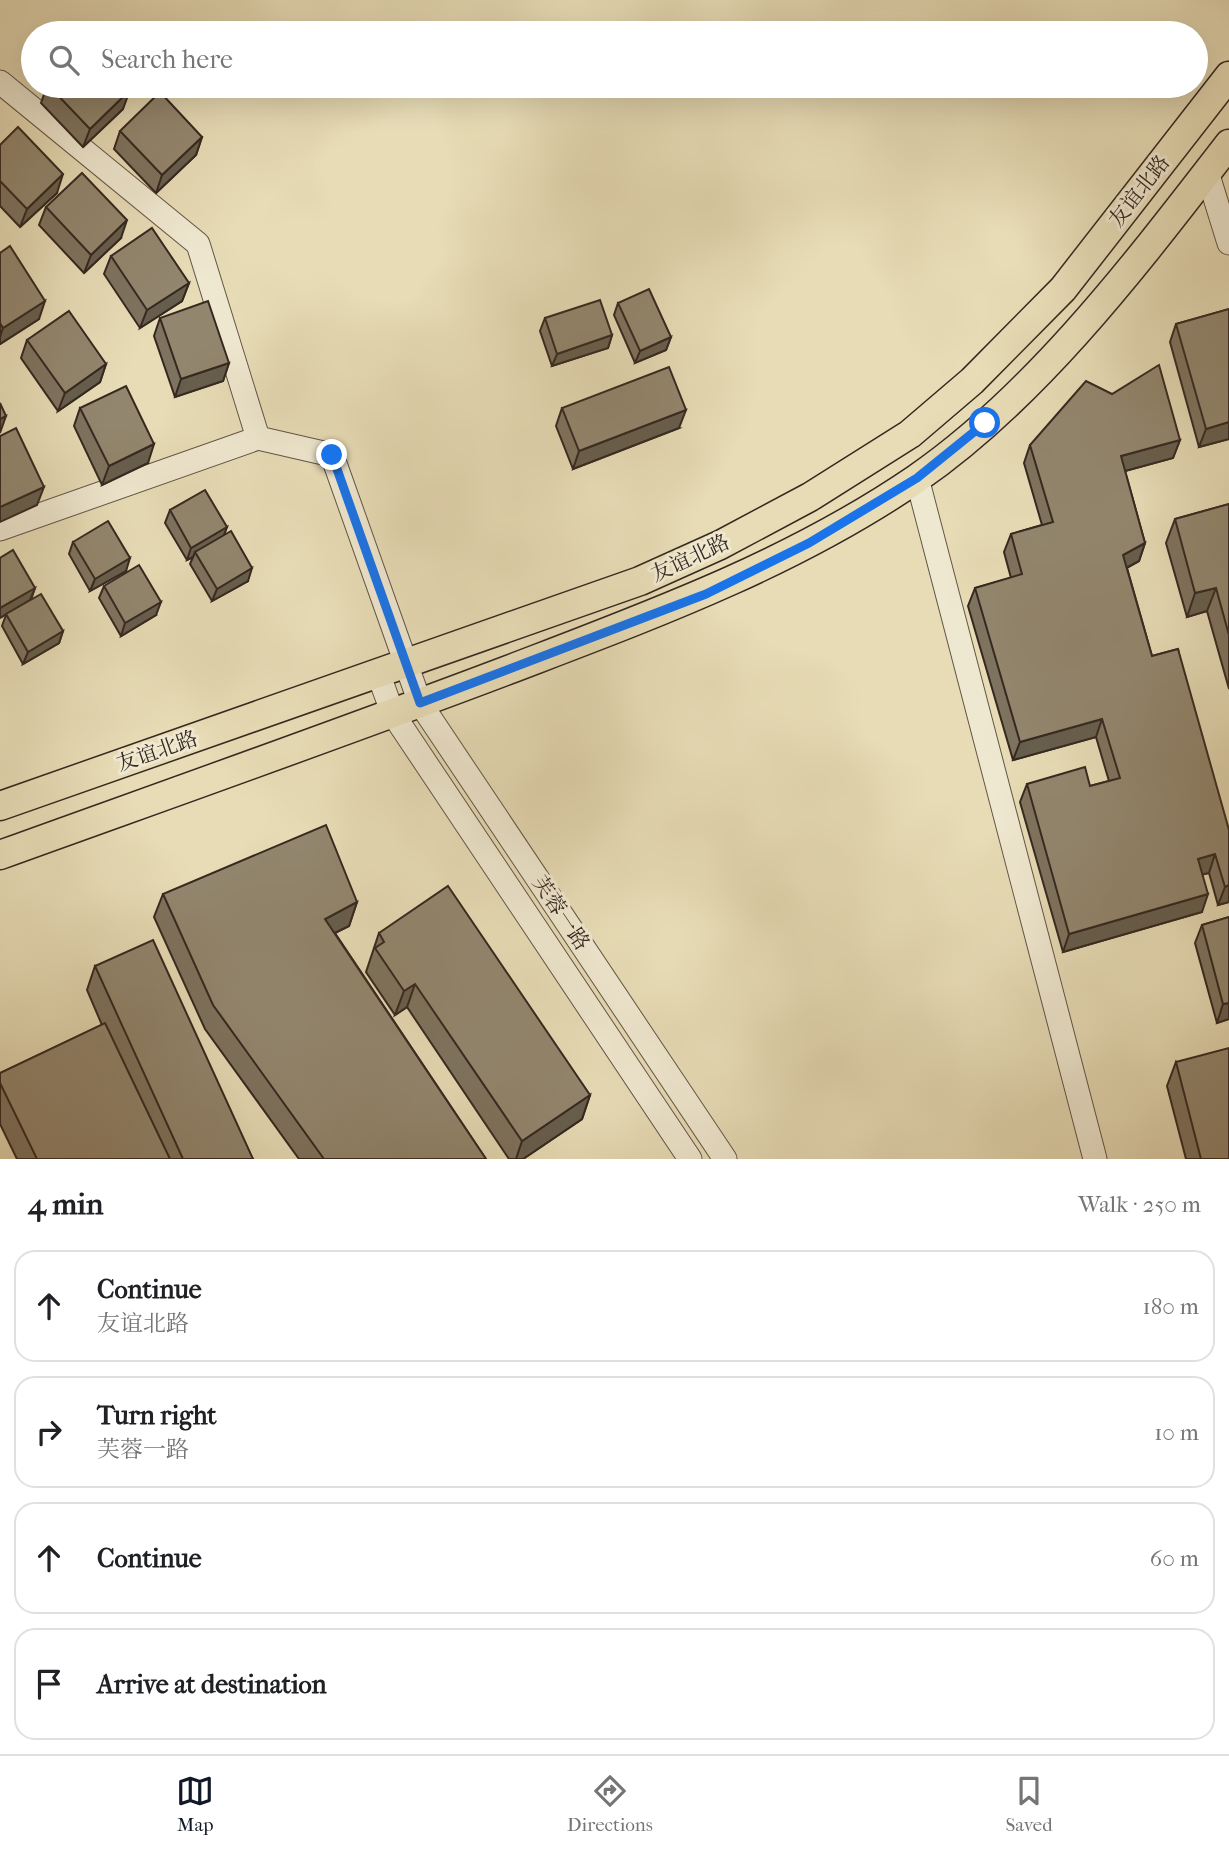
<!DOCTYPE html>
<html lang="en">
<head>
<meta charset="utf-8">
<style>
  :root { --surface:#fff; --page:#f6f6f6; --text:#202124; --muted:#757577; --line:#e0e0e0; --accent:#111827 }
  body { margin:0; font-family:"IM FELL French Canon","Noto Serif SC",serif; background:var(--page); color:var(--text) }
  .stop { position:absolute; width:21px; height:21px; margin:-16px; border:5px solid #1a73e8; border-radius:50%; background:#fff }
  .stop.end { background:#1a73e8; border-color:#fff; box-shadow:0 2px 7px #0008 }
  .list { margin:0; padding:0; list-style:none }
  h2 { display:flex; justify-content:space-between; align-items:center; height:91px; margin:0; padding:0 28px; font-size:30px }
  h2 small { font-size:23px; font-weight:400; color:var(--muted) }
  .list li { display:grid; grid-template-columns:46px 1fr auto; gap:21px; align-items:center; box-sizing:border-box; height:112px; margin:0 14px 14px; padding:0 14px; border:2px solid var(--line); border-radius:21px }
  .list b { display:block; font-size:26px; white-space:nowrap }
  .list p { margin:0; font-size:23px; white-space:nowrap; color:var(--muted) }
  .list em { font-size:23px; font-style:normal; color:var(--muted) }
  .icon { flex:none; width:38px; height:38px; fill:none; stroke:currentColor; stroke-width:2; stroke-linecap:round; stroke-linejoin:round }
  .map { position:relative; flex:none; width:1229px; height:1159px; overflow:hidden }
  .search { position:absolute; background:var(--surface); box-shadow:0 7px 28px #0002; left:21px; right:21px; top:21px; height:77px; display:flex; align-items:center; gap:18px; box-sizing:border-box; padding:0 24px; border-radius:38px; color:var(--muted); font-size:26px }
  .sheet { height:595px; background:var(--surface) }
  nav { display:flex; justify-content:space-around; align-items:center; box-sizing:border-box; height:98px; border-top:2px solid var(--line); background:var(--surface); font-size:19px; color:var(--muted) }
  nav a { display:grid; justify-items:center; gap:4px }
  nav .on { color:var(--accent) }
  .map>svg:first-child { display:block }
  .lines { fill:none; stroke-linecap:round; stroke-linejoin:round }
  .minor-casing { stroke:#625546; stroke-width:25 }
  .major-casing { stroke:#362820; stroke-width:31 }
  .minor { stroke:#efe8d0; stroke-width:23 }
  .major { stroke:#e7dcb6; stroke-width:28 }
  .wall { fill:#7e735f; stroke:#362820; stroke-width:2 }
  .shaded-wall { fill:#665e4d; stroke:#362820; stroke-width:2 }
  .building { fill:#92866e; stroke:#362820; stroke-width:2 }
  .route { stroke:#1a73e8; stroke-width:9 }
  .labels { text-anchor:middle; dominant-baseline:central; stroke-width:6; stroke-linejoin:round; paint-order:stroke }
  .street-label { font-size:21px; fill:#362820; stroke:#efe8d0 }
</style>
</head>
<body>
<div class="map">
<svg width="1229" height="1159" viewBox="0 0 1229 1159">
  <rect width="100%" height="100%" fill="#e7dcb6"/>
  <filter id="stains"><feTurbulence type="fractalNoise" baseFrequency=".00286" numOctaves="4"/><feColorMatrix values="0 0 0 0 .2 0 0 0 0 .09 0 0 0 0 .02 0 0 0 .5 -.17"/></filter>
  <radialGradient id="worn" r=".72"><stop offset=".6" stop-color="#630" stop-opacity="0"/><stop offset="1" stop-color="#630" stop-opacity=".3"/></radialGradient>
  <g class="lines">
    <defs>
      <g id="minor">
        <path d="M0 82 198 244 258 438 332 455 420 703 725 1159"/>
        <path d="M1207 172 1229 243"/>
        <path d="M917 478 1095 1159"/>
        <path d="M0 529 258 438"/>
        <path d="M378 673 393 714 690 1159"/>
      </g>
      <g id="major">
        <path d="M0 806 640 581 720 545 810 497 910 434 972 381 1063 289 1229 76"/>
        <path d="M0 855C169 794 339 734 508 670 649 616 790 565 916 479 1038 395 1139 260 1229 144"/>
      </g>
    </defs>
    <use href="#minor" class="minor-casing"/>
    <use href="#major" class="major-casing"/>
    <use href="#minor" class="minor"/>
    <use href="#major" class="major"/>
  </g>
  <g class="wall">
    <path d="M47 86H125L123 109 83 147 41 103Z"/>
    <path d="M120 131 202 137 196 155 156 193 114 149Z"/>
    <path d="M0 145 57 193 20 227 0 206Z"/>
    <path d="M46 207 121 238 84 273 39 225Z"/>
    <path d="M0 253 39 319 0 344Z"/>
    <path d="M111 256 189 283 182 301 140 328 104 274Z"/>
    <path d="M618 303 671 337 666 350 635 363 614 315Z"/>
    <path d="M1229 309V439L1199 447 1170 342 1176 324Z"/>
    <path d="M160 318 229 363 223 381 175 397 154 336Z"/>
    <path d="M545 318 612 335 608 348 552 366 540 331Z"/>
    <path d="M27 340 106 364 100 382 58 411 21 358Z"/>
    <path d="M80 408 148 463 102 485 74 426Z"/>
    <path d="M562 408 679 428 573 469 556 426Z"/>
    <path d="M1180 440 1173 458 1125 471 1145 543 1139 561 1127 568 1152 656 1178 649 1229 902 1218 905 1209 873 1203 874 1202 912 1063 952 1020 802 1027 784 1090 786 1109 781 1096 737 1013 760 968 606 975 588 1011 578 1004 552 1011 534 1042 525 1024 463 1030 445Z"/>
    <path d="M1229 504V689L1207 611 1187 617 1166 543 1175 519Z"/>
    <path d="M170 510 227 527 224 535 248 581 212 601 190 564 193 557 187 560 165 523Z"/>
    <path d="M73 542 126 571 90 591 69 554Z"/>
    <path d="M104 586 156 615 121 636 99 598Z"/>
    <path d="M35 588 31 600 63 631 59 643 23 664 2 626 6 615Z"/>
    <path d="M163 894 357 902 349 926 335 933 486 1159H299L205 1029 154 917Z"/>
    <path d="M1229 917V1019L1217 1023 1195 943 1202 925Z"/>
    <path d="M379 933 590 1095 582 1119 523 1159H509L407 1007 395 1015 366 972Z"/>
    <path d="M95 966 253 1159H17L0 1124V1073L102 1025 87 990Z"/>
    <path d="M1176 1062 1229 1159H1186L1167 1086Z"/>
  </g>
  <g class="shaded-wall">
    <path d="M130 90 123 109 83 147 90 129Z"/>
    <path d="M202 137 196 155 156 193 162 175Z"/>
    <path d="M63 174 57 193 20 227 27 209Z"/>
    <path d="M127 220 121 238 84 273 91 255Z"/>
    <path d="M189 283 182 301 140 328 147 310Z"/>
    <path d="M45 301 39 319 0 344V337L3 328Z"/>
    <path d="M612 335 608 348 552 366 557 354Z"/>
    <path d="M671 337 666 350 635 363 640 351Z"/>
    <path d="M229 363 223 381 175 397 181 379Z"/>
    <path d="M106 364 100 382 58 411 65 393Z"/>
    <path d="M686 410 679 428 573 469 579 451Z"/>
    <path d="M6 416 0 433V419Z"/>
    <path d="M1229 422V439L1199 447 1206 429Z"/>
    <path d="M1180 440 1173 458 1114 474 1121 456Z"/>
    <path d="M154 444 148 463 102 485 109 466Z"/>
    <path d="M44 487 37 505 0 522V507Z"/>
    <path d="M227 527 222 540 195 552 193 557 187 560 191 548Z"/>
    <path d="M1145 543 1139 561 1117 573 1123 555Z"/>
    <path d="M130 558 126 571 90 591 95 579Z"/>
    <path d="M252 568 248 581 212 601 217 589Z"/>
    <path d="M35 588 30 600 0 618V608Z"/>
    <path d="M1216 588 1207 611 1187 617 1195 593Z"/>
    <path d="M161 602 156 615 121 636 125 623Z"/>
    <path d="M63 631 59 643 23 664 28 652Z"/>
    <path d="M1102 719 1096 737 1013 760 1020 742Z"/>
    <path d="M1215 854 1209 873 1192 877 1198 859Z"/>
    <path d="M1229 885V902L1218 905 1225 887Z"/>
    <path d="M1208 894 1202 912 1063 952 1069 934Z"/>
    <path d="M357 902 349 926 316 942 325 919Z"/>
    <path d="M415 984 407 1007 395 1015 404 991Z"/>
    <path d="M1229 1003V1019L1217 1023 1223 1004Z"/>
    <path d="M590 1095 582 1119 523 1159H516L522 1141Z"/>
  </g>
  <g class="building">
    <path d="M49 86H125L130 90 90 129Z"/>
    <path d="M160 92 202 137 162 175 120 131Z"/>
    <path d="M18 127 63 174 27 209 0 181V145Z"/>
    <path d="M82 173 127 220 91 255 46 207Z"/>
    <path d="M152 228 189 283 147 310 111 256Z"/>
    <path d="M10 246 45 301 3 328 0 323V253Z"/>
    <path d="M649 289 671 337 640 351 618 303Z"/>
    <path d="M600 300 612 335 557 354 545 318Z"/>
    <path d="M208 301 229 363 181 379 160 318Z"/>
    <path d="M1229 309V422L1206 429 1176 324Z"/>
    <path d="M69 311 106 364 65 393 27 340Z"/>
    <path d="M1159 365 1180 440 1121 456 1145 543 1123 555 1152 656 1178 649 1229 830V885L1225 887 1215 854 1198 859 1208 894 1069 934 1027 784 1085 767 1090 786 1120 778 1102 719 1020 742 975 588 1022 574 1011 534 1053 522 1030 445 1086 381 1112 394Z"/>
    <path d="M669 367 686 410 579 451 562 408Z"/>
    <path d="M126 386 154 444 109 466 80 408Z"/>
    <path d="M0 403 6 416 0 419Z"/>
    <path d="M16 428 44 487 0 507V436Z"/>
    <path d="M205 490 227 527 191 548 170 510Z"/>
    <path d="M1229 504V635L1216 588 1195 593 1175 519Z"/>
    <path d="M108 521 130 558 95 579 73 542Z"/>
    <path d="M231 531 252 568 217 589 195 552Z"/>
    <path d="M13 550 35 588 0 608V558Z"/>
    <path d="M139 565 161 602 125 623 104 586Z"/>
    <path d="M41 594 63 631 28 652 6 614Z"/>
    <path d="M326 825 357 902 325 919 486 1159H324L213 1005 163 894Z"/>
    <path d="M448 886 590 1095 522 1141 415 984 404 991 375 948 384 942 379 933Z"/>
    <path d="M1229 917V1003L1223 1004 1202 925Z"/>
    <path d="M153 940 253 1159H183L95 966Z"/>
    <path d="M105 1023 170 1159H37L0 1083V1073Z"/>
    <path d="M1229 1048V1159H1201L1176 1062Z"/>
  </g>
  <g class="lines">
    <path class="route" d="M332 455 420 703 706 594 809 543 917 478 985 423"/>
  </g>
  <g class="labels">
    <g class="street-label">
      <text transform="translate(1139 191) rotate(-52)">友谊北路</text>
      <text transform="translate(690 558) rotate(-25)">友谊北路</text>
      <text transform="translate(157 751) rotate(-19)">友谊北路</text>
      <text transform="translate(561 913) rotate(56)">芙蓉一路</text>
    </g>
  </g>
  <rect width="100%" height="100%" filter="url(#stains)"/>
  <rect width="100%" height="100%" fill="url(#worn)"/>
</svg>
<div class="stop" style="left:985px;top:423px"></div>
<div class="stop end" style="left:332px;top:455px"></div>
<div class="search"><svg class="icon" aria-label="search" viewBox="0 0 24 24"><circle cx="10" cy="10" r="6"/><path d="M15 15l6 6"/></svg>Search here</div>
</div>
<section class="sheet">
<h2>4 min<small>Walk · 250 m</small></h2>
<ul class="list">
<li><svg class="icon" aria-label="ahead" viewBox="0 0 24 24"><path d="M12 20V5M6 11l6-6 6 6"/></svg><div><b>Continue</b><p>友谊北路</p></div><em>180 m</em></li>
<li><svg class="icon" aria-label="right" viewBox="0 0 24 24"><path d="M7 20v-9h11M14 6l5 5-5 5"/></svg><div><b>Turn right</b><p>芙蓉一路</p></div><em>10 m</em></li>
<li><svg class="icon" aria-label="ahead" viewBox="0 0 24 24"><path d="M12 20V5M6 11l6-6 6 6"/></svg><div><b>Continue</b></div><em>60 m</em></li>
<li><svg class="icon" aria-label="arrive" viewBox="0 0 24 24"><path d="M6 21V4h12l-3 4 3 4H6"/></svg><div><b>Arrive at destination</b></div></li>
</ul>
</section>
<nav>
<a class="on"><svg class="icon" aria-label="map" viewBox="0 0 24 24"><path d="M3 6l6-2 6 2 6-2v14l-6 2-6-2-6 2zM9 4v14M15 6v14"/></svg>Map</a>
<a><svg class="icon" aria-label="directions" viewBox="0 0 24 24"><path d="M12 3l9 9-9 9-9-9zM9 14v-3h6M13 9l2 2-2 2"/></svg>Directions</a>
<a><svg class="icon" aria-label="saved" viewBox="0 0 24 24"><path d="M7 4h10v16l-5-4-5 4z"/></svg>Saved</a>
</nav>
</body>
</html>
